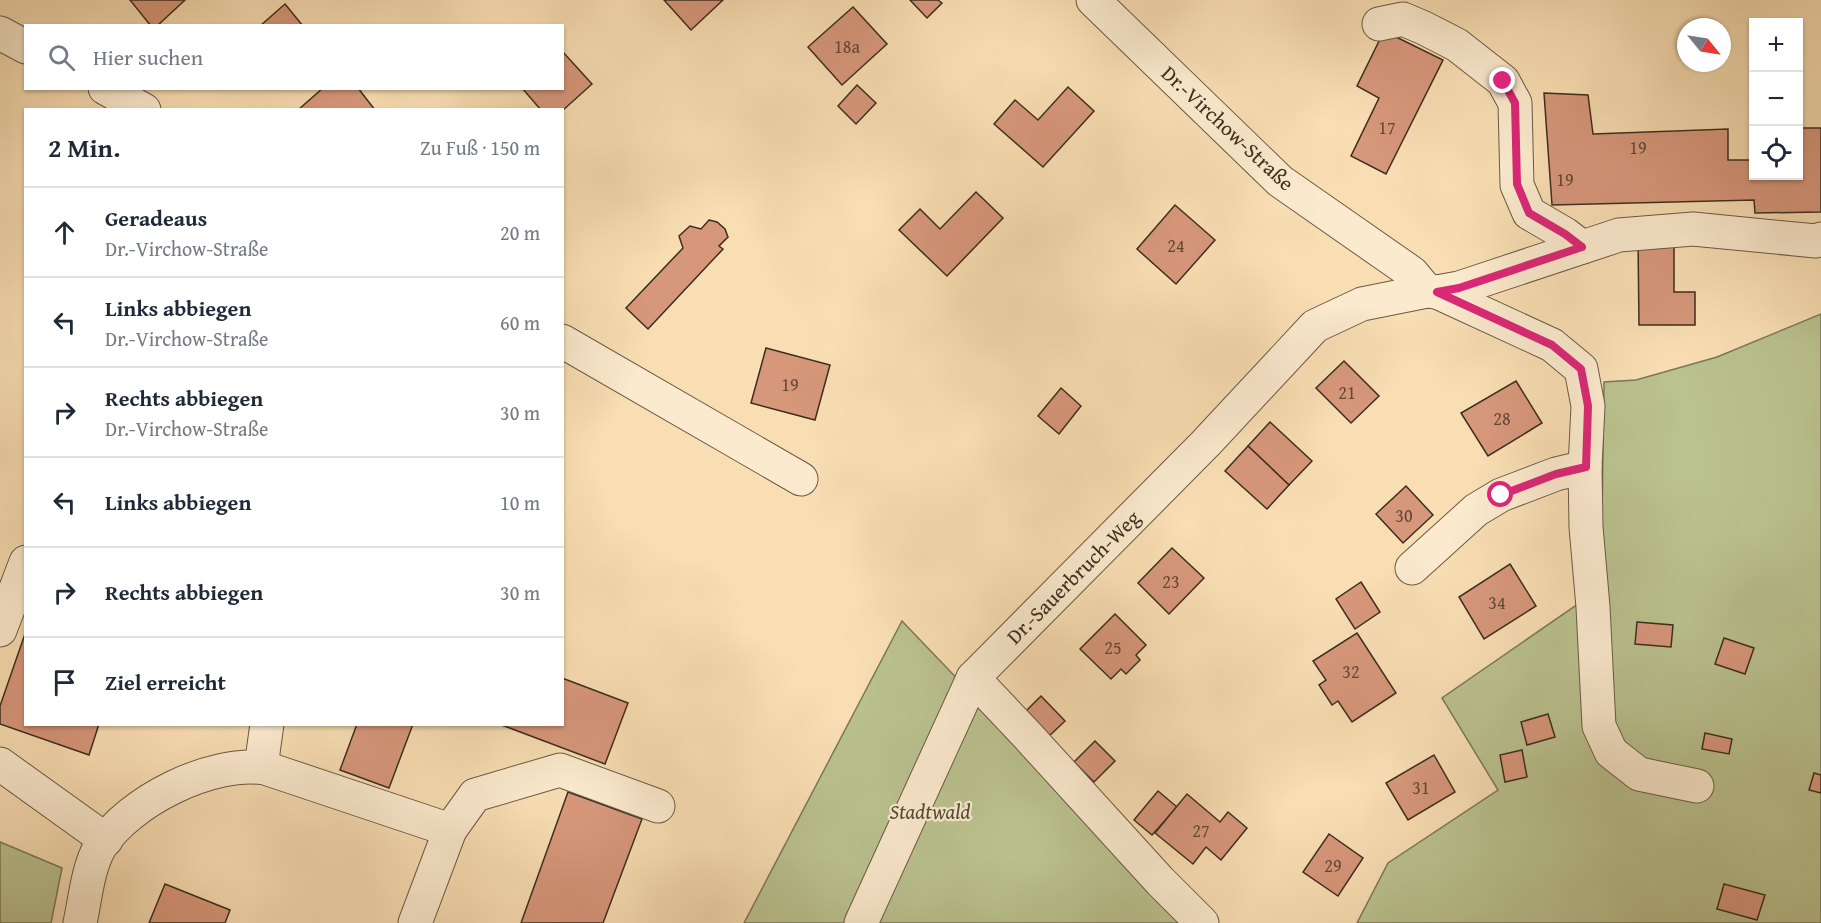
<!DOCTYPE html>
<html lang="de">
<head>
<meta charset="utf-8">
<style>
  :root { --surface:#fff; --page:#f2f2f3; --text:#1f2937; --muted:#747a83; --line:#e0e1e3 }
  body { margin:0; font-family:"Gentium Book Plus",serif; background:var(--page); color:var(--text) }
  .controls { position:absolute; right:18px; top:18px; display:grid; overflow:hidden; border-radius:0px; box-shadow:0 2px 4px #0004 }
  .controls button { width:54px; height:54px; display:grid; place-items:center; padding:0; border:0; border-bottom:2px solid var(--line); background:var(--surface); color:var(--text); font:30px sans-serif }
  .compass { position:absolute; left:1677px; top:18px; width:54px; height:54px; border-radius:50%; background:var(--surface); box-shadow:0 2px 4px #0004; rotate:120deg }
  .stop { position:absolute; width:18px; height:18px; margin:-14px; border:4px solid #db2777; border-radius:50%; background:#fff }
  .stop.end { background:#db2777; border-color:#fff; box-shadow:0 2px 6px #0008 }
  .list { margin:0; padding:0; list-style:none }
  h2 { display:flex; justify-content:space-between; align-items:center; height:78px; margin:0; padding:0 24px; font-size:26px }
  h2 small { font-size:20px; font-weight:400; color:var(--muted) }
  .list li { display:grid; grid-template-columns:39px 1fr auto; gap:18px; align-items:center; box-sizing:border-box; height:90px; padding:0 24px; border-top:2px solid var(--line) }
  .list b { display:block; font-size:22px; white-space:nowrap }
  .list p { margin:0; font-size:20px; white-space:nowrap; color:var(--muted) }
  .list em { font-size:20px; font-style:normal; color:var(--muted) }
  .icon { flex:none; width:33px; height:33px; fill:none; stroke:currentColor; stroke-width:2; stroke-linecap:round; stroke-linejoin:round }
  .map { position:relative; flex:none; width:1821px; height:923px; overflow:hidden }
  .search { position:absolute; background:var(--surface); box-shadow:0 2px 4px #0004; left:24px; top:24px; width:540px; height:66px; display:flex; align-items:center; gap:15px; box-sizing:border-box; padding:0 21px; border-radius:0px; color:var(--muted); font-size:22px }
  .panel { position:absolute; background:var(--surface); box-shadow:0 2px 4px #0004; left:24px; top:108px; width:540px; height:618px; border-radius:0px }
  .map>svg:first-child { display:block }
  .green { fill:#bac28f; stroke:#7a7857; stroke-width:1.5 }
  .building { fill:#d7977b; stroke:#3b2e1f; stroke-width:1.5 }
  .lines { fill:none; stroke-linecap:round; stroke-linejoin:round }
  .minor-casing { stroke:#6a5a44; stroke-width:35 }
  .minor { stroke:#fbeace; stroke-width:33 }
  .route { stroke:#db2777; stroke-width:8 }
  .labels { text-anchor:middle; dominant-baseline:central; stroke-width:4.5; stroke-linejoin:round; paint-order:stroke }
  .number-label { font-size:18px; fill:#624836 }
  .street-label { font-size:21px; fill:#3b2e1f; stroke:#fbeace }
  .park-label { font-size:21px; font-style:italic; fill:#544c35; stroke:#fbeace }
</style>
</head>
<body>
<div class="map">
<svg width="1821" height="923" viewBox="0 0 1821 923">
  <rect width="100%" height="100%" fill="#f9deb3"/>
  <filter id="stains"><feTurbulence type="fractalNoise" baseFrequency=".00333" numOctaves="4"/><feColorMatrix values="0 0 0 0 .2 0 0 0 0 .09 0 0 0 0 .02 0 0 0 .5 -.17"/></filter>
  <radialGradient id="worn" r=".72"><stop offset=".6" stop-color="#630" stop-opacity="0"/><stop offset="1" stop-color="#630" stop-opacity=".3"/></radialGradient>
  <g class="green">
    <path d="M1821 314V923H1357L1388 863 1498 790 1442 698 1601 588 1604 382 1636 380 1717 357Z"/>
    <path d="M902 621 1191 923H744Z"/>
    <path d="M0 842 62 868 51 923H0Z"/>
  </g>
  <g class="building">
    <path d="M130 0H185L157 26H151Z"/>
    <path d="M664 0H723L691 30Z"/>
    <path d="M910 0H938L942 3 927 18Z"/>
    <path d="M285 4 303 26H260Z"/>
    <path d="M853 7 887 44 842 85 808 47Z"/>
    <path d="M1384 31 1443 60 1386 174 1351 156 1379 98 1357 86Z"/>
    <path d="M562 51 592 84 562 111 541 110 522 88H562Z"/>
    <path d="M857 85 876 103 856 124 838 106Z"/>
    <path d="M1068 87 1094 111 1043 167 994 124 1015 100 1038 120Z"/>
    <path d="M323 88H358L375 110H298Z"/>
    <path d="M1544 93 1588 95 1593 134 1728 129V160H1751L1750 128H1754V176H1798V128H1821V212L1755 213 1754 200 1552 205Z"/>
    <path d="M976 192 1003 218 947 276 899 230 920 209 940 229Z"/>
    <path d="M1175 205 1215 240 1176 284 1137 249Z"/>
    <path d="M709 220 717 222 725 229 728 237 719 246 723 249 648 329 626 308 683 248 679 236 690 226 701 229Z"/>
    <path d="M1638 241H1674V292H1695V325H1639Z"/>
    <path d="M766 348 830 365 815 420 751 403Z"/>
    <path d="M1344 361 1379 396 1351 423 1316 388Z"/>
    <path d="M1516 381 1542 423 1488 456 1461 413Z"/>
    <path d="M1061 388 1081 406 1059 434 1038 416Z"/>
    <path d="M1270 422 1312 461 1289 485 1248 446Z"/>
    <path d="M1248 446 1289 485 1267 509 1225 471Z"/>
    <path d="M1406 486 1433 515 1403 543 1376 514Z"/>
    <path d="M1172 548 1204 578 1169 614 1138 583Z"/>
    <path d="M1510 564 1536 606 1484 639 1459 597Z"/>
    <path d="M1361 582 1380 612 1355 629 1336 599Z"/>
    <path d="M1115 614 1146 645 1136 655 1140 660 1126 674 1121 669 1111 679 1080 649Z"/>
    <path d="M1637 622 1673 625 1671 647 1635 644Z"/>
    <path d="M26 631V724H99L89 755 0 724V706Z"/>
    <path d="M1357 633 1396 693 1352 722 1338 701 1332 705 1319 685 1326 680 1313 661Z"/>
    <path d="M1724 638 1754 648 1745 674 1715 664Z"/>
    <path d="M562 678 628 703 605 764 499 724H562Z"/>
    <path d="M1041 696 1065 721 1046 739 1023 714Z"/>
    <path d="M1548 714 1555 737 1527 745 1521 722Z"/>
    <path d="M357 724H413L389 788 340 770Z"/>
    <path d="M1705 733 1732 739 1729 754 1702 749Z"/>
    <path d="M1095 741 1115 761 1094 782 1074 762Z"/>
    <path d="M1522 750 1527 777 1505 782 1500 755Z"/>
    <path d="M1434 755 1455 792 1408 820 1386 783Z"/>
    <path d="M1814 773 1821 775V793L1809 790Z"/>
    <path d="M1158 791 1177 807 1152 835 1134 820Z"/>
    <path d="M568 792 642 819 603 923H521Z"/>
    <path d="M1187 794 1220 822 1228 812 1247 828 1221 860 1206 847 1193 864 1155 833Z"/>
    <path d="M1329 834 1363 858 1338 896 1303 872Z"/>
    <path d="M165 884 230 910 225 923H149Z"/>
    <path d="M1724 884 1765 895 1757 920 1717 909Z"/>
  </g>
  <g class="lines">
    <defs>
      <g id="minor">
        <path d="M1093 0 1280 181 1412 273 1427 291"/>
        <path d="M1379 24 1403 19 1424 28 1457 45 1503 81 1515 103 1517 185 1529 213 1565 234 1582 247"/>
        <path d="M0 33 26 47"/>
        <path d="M105 88 144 110"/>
        <path d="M1437 292 1552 345 1581 369 1588 406 1585 467 1586 527 1593 607 1599 726 1611 752 1639 774 1697 786"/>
        <path d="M562 341 801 479"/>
        <path d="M1412 568 1476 510 1501 495 1556 474 1585 467"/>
        <path d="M0 630 26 562"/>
        <path d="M973 678 1027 735 1160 881 1202 923"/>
        <path d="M0 764 106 840"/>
        <path d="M261 767 267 724"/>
        <path d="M450 830 475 795 560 770 658 806"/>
        <path d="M80 923C85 900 88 867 100 847 129 801 212 760 265 768L450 830 415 923"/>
        <path d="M861 923 973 678 1206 443 1315 326 1362 304 1427 291 1437 292 1459 288 1619 235 1693 229 1816 241 1821 239"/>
      </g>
    </defs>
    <use href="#minor" class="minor-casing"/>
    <use href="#minor" class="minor"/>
  </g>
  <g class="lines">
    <path class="route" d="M1501 495 1556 474 1586 467 1588 406 1581 369 1552 345 1437 292 1459 288 1582 247 1565 234 1529 213 1517 184 1515 103 1503 81"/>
  </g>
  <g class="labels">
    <g class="number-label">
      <text x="847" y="46">18a</text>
      <text x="1387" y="127">17</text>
      <text x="1638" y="147">19</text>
      <text x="1565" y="179">19</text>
      <text x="1176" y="245">24</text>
      <text x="790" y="384">19</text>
      <text x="1347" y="392">21</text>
      <text x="1502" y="418">28</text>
      <text x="1404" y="515">30</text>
      <text x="1171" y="581">23</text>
      <text x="1497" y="602">34</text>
      <text x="1113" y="647">25</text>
      <text x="1351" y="671">32</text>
      <text x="1421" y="787">31</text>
      <text x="1201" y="830">27</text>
      <text x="1333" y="865">29</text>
    </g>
    <g class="street-label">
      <text transform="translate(1228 128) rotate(43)">Dr.-Virchow-Straße</text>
      <text transform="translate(1073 577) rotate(-45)">Dr.-Sauerbruch-Weg</text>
    </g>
    <g class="park-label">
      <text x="930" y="811">Stadtwald</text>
    </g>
  </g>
  <rect width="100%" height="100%" filter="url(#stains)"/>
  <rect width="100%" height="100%" fill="url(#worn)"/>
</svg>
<div class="controls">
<button>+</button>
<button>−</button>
<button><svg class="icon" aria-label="locate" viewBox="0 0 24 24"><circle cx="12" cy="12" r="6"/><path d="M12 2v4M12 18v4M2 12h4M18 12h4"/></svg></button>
</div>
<svg class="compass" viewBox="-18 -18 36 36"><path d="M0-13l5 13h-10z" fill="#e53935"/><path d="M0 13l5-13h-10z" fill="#747a83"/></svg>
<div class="stop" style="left:1501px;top:495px"></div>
<div class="stop end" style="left:1503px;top:81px"></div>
<div class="search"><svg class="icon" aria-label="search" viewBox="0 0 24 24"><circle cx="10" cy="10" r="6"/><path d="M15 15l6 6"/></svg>Hier suchen</div>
<section class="panel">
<h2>2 Min.<small>Zu Fuß · 150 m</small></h2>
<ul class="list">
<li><svg class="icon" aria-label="ahead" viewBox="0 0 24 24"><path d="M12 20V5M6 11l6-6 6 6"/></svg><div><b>Geradeaus</b><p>Dr.-Virchow-Straße</p></div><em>20 m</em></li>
<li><svg class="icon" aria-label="left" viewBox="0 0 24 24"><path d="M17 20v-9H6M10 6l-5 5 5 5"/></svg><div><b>Links abbiegen</b><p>Dr.-Virchow-Straße</p></div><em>60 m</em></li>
<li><svg class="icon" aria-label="right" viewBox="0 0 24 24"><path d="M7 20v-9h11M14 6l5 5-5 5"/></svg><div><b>Rechts abbiegen</b><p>Dr.-Virchow-Straße</p></div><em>30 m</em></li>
<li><svg class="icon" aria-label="left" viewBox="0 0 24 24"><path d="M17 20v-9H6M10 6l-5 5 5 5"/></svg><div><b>Links abbiegen</b></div><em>10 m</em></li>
<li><svg class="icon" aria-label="right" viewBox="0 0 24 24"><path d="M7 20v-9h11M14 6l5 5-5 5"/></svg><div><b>Rechts abbiegen</b></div><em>30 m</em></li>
<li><svg class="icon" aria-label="arrive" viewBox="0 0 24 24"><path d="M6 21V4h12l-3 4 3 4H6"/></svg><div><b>Ziel erreicht</b></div></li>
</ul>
</section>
</div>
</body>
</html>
